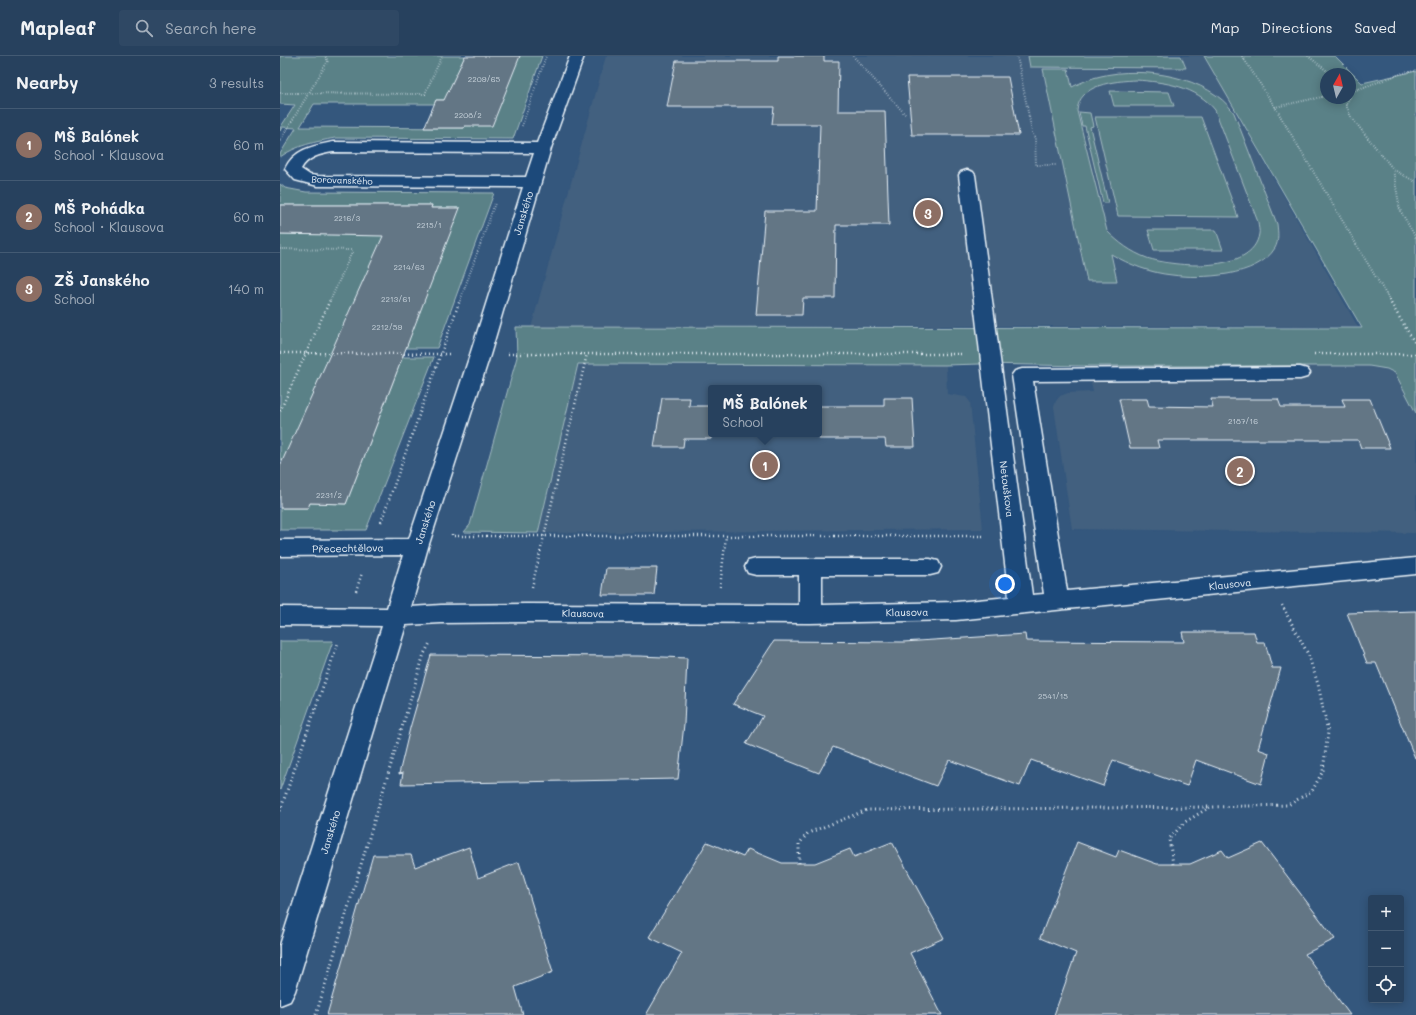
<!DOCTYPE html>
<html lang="en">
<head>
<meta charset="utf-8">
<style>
  :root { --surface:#27415e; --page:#2f4864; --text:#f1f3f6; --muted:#a4afbc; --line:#435a73; --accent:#bca0f2 }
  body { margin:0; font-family:Mali,sans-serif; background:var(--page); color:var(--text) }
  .controls { position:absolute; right:12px; bottom:12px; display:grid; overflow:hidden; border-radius:4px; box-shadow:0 2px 10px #0003 }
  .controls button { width:36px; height:36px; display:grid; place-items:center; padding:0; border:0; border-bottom:1px solid var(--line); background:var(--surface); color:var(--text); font:20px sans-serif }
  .compass { position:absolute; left:1040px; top:12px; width:36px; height:36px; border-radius:50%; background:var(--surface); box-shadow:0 2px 10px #0003; rotate:8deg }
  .you { position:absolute; left:725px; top:528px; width:14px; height:14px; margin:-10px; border:3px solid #fff; border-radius:50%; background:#1a73e8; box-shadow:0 0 0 6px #1a73e833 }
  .badge { display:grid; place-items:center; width:26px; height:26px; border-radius:50%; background:var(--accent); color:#fff; font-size:13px; font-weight:700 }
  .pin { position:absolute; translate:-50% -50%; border:2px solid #fff; box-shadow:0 1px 4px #0006 }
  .popup { position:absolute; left:428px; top:329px; width:114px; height:52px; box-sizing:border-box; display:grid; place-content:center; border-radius:4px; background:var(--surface); filter:drop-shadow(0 1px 3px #0005); font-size:13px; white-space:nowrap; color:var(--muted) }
  .popup b { font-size:15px; color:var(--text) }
  .popup::after { content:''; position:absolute; left:50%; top:100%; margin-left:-8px; border:8px solid transparent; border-top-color:var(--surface) }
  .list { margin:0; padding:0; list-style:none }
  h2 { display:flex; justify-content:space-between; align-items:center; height:52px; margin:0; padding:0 16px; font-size:17px }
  h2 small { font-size:13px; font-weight:400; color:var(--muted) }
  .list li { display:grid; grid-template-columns:26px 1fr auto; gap:12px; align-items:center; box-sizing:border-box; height:72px; padding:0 16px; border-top:1px solid var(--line) }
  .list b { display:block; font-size:15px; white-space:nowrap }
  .list p { margin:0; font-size:13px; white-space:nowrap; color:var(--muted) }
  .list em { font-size:13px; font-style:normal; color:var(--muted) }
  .icon { flex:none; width:22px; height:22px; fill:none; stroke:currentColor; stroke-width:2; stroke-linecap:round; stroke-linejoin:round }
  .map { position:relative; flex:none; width:1136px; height:959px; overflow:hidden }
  header { display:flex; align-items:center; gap:24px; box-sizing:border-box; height:56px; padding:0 20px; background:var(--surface); border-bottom:1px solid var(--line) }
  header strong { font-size:19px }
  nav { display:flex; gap:22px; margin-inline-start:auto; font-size:14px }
  .search { width:280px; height:36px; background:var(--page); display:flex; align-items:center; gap:10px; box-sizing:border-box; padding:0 14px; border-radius:4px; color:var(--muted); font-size:15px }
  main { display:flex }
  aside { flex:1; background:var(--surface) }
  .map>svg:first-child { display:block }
  .built { fill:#42607f; fill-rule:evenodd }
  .green { fill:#5a8187; stroke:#a1b9c0; fill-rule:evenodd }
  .building { fill:#647685; stroke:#e8f1f8 }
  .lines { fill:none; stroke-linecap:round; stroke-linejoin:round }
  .minor-casing { stroke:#e8f1f8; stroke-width:3 }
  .path-far2 { stroke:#e8f1f8; stroke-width:2; stroke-dasharray:0.5 2; stroke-linecap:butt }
  .path-far1 { stroke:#e8f1f8; stroke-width:2.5; stroke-dasharray:1 3; stroke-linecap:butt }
  .path { stroke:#e8f1f8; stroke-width:3; stroke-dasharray:1 3.5; stroke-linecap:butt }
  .minor { fill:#1f4a7a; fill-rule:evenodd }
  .labels { text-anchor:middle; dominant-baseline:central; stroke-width:3; stroke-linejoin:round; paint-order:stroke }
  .number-label { font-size:8px; fill:#c7d2db }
  .far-street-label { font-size:9px; fill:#e8f1f8; stroke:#1f4a7a }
  .street-label { font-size:10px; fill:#e8f1f8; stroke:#1f4a7a }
</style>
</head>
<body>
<header>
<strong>Mapleaf</strong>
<div class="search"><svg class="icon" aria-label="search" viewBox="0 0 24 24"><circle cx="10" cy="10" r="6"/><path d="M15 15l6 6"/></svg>Search here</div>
<nav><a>Map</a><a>Directions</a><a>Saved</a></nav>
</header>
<main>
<aside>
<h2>Nearby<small>3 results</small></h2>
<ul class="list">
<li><span class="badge" style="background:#8d6e63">1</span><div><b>MŠ Balónek</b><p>School · Klausova</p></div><em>60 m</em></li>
<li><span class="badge" style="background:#8d6e63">2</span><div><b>MŠ Pohádka</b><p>School · Klausova</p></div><em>60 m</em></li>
<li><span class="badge" style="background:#8d6e63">3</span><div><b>ZŠ Janského</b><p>School</p></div><em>140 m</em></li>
</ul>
</aside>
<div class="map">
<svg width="1136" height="959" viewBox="0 0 1136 959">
  <rect width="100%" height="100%" fill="#34577d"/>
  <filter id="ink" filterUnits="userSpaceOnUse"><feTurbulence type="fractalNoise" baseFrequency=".025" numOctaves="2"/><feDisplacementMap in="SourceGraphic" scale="8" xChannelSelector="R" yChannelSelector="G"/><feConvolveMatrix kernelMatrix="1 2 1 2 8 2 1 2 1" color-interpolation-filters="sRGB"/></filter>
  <g filter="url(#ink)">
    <g class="built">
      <path d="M326 0H924L1078 271 706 270 251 272Z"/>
      <path d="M298 308 666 309 667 338 686 341 690 346 703 473 258 477ZM431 332H539V378H431Z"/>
      <path d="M807 310H1089L1107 313 1115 317 1136 357V477L792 473 774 351 776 345 780 340 788 337 813 336Z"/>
    </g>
    <g class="green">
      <path d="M0 0H185L171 31 176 44H156L154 48H34L20 71 184 72 240 0H262L233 83 55 82C35 86 17 89 0 101V98L16 72 2 71 0 75V72L15 49 0 48Z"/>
      <path d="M748 0H901L906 12 750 11Z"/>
      <path d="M924 0H1055L1082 27 1136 15V357L1115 317 1107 313 1089 310H807L700 308 666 309 298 308 258 477 184 476 190 469 237 301 236 271 1082 272ZM1046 18H1070V42H1046Z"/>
      <path d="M763 13H788L792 31C802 26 811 22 821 20 862 10 929 20 954 57L997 168C998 176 999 185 995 192 978 221 921 223 892 219 871 217 850 209 831 198L837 225H807ZM856 24C885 26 916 30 935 54L978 166C978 170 980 175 979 178 973 218 894 211 867 202 851 196 839 187 827 175L797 55C799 28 834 25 856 24Z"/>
      <path d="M830 35 889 36 894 50H834Z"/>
      <path d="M799 56 810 57 813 70 810 71 828 147H823L805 70H802Z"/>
      <path d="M815 61H921L958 161 838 160Z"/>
      <path d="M0 128 5 132 26 136 214 137 157 292H126L122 301H154L86 474H0V452H27L30 447 66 448 121 305H48L20 404H0V178L93 179 180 152H151L152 149H0Z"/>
      <path d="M868 174H936L943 194H874Z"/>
      <path d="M0 585H53L0 734Z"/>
    </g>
    <g class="building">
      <path d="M185 0H240L212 70H185L184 72H144L156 44H164Z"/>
      <path d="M498 0H544V5H559L558 55H605L609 169H556L555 242H523L522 259H476L485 155H537L540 68H492L494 51H387L396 5H498Z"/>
      <path d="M627 21H728L739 79H632Z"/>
      <path d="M0 149H152L151 152H180L66 448 30 447 28 452H0V410L103 180 0 178Z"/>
      <path d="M382 342H410L409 350H431V383H404L403 391H374Z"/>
      <path d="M604 342H632L635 391H606L605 383H539V350H604Z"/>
      <path d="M839 343H867L869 350 933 351 931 343H998L1001 351H1065L1062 343H1090L1110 392H1081L1078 384H877L879 392H850Z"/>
      <path d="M326 512H377L374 539H322Z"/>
      <path d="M1136 555V702H1135L1096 607H1087L1067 557Z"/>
      <path d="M902 576H974L977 586H985L992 612H1001L978 693 989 697 981 728 916 704 907 730 833 704 823 730 751 704 740 730 669 704 656 730 553 691 539 717 466 688 483 660 453 648 494 585 623 586 745 578 746 585 904 586Z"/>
      <path d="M151 599 359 600 407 602 404 668 398 723 121 728 123 717 119 718 130 672Z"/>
      <path d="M427 786 463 801 468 793 502 807H535L570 793 574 801 612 786 664 882 630 897 662 959H366L402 897 369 881Z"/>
      <path d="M797 786 836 801 839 794 877 808H910L942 794 948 802 982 787 1055 883 1025 898 1070 959H774L796 897 760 882Z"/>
      <path d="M189 791 198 822 239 806 273 916 235 931 243 959H47L93 799H131L135 811Z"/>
    </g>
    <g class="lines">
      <defs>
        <path id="minor" d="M290 0H304L271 92 210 299 148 491 131 551 161 549 246 548 519 549V519H476L468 517 465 511 468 505 476 503H650L658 505 661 511 658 517 650 519H542V549L676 546 729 541 679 119 681 116 687 114 693 116 695 119 752 539 764 538 732 319 735 315 742 313 1020 311 1027 313 1030 317 1027 321 1020 323 753 325 787 535 1136 502V518L676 564 530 567 246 566 161 567 126 569 15 935 10 945 0 949V889L102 570 0 569V551L107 552 123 499 0 500V484L129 483 190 299 243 131 38 130 15 124 5 113C14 93 33 90 53 86L257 87ZM53 96 254 97 246 121 38 120 30 119 21 113C27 101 41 98 53 96Z"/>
      </defs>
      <use href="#minor" class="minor-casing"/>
      <g class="path-far2">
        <path d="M573 0 625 58"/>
        <path d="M737 0 752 76 755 82 756 109H777"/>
        <path d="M962 0 995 51 1110 245"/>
        <path d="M1028 0 1051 18"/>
        <path d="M1070 36 1123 17 1136 15"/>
        <path d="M0 37 145 38 162 0"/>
        <path d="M1069 42 1066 49 1071 61 1113 113 1120 154 1136 182"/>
        <path d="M995 51 1046 40"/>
        <path d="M242 70 266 0"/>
        <path d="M0 85 48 5 45 0"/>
        <path d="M1114 114 1136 126"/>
        <path d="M0 193 73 194 50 245"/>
        <path d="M180 245 215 147"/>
      </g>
      <g class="path-far1">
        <path d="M1109 244 1136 289"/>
        <path d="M0 297 171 298"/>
        <path d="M228 298H683"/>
        <path d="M1034 298H1136"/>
        <path d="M0 355 50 244"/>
        <path d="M101 466 180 244"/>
        <path d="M172 478V480H704"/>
        <path d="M252 531 307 298"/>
        <path d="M440 531 446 480"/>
        <path d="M76 535 82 517"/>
        <path d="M1002 549 1007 558"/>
      </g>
      <g class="path">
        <path d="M0 755 58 587"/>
        <path d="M519 807V788L528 777 587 754 930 751"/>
        <path d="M893 808 889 783 905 766 930 751 1008 749 1032 735 1043 715 1048 676 1038 628 1028 598 1006 557"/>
        <path d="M36 959 144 598 151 585"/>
      </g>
      <use href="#minor" class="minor"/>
    </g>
  </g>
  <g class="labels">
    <g class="number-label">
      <text x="204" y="23">2209/65</text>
      <text x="188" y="59">2208/2</text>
      <text x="67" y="162">2216/3</text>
      <text x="149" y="169">2215/1</text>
      <text x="129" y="211">2214/63</text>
      <text x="116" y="243">2213/61</text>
      <text x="107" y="271">2212/59</text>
      <text x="963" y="365">2187/16</text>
      <text x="49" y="439">2231/2</text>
      <text x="773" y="640">2541/15</text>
    </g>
    <g class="far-street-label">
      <text transform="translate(62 124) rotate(2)">Borovanského</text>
    </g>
    <g class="street-label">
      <text transform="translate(243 157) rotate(-73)">Janského</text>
      <text transform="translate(727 433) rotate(83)">Netouškova</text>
      <text transform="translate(145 466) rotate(-72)">Janského</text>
      <text transform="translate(68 492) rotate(-1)">Přecechtělova</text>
      <text transform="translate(950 528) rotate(-6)">Klausova</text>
      <text transform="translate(627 556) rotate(-1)">Klausova</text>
      <text transform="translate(303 557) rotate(1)">Klausova</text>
      <text transform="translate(50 776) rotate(-73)">Janského</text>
    </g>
  </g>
</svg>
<div class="controls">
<button>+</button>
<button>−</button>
<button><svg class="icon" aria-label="locate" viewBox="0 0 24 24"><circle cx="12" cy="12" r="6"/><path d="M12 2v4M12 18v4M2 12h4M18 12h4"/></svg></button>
</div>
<svg class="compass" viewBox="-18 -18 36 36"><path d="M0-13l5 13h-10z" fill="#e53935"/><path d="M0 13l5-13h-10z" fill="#a4afbc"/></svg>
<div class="you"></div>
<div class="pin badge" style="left:485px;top:409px;background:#8d6e63">1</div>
<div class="popup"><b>MŠ Balónek</b>School</div>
<div class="pin badge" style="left:960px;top:415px;background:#8d6e63">2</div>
<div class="pin badge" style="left:648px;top:157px;background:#8d6e63">3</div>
</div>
</main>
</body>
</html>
